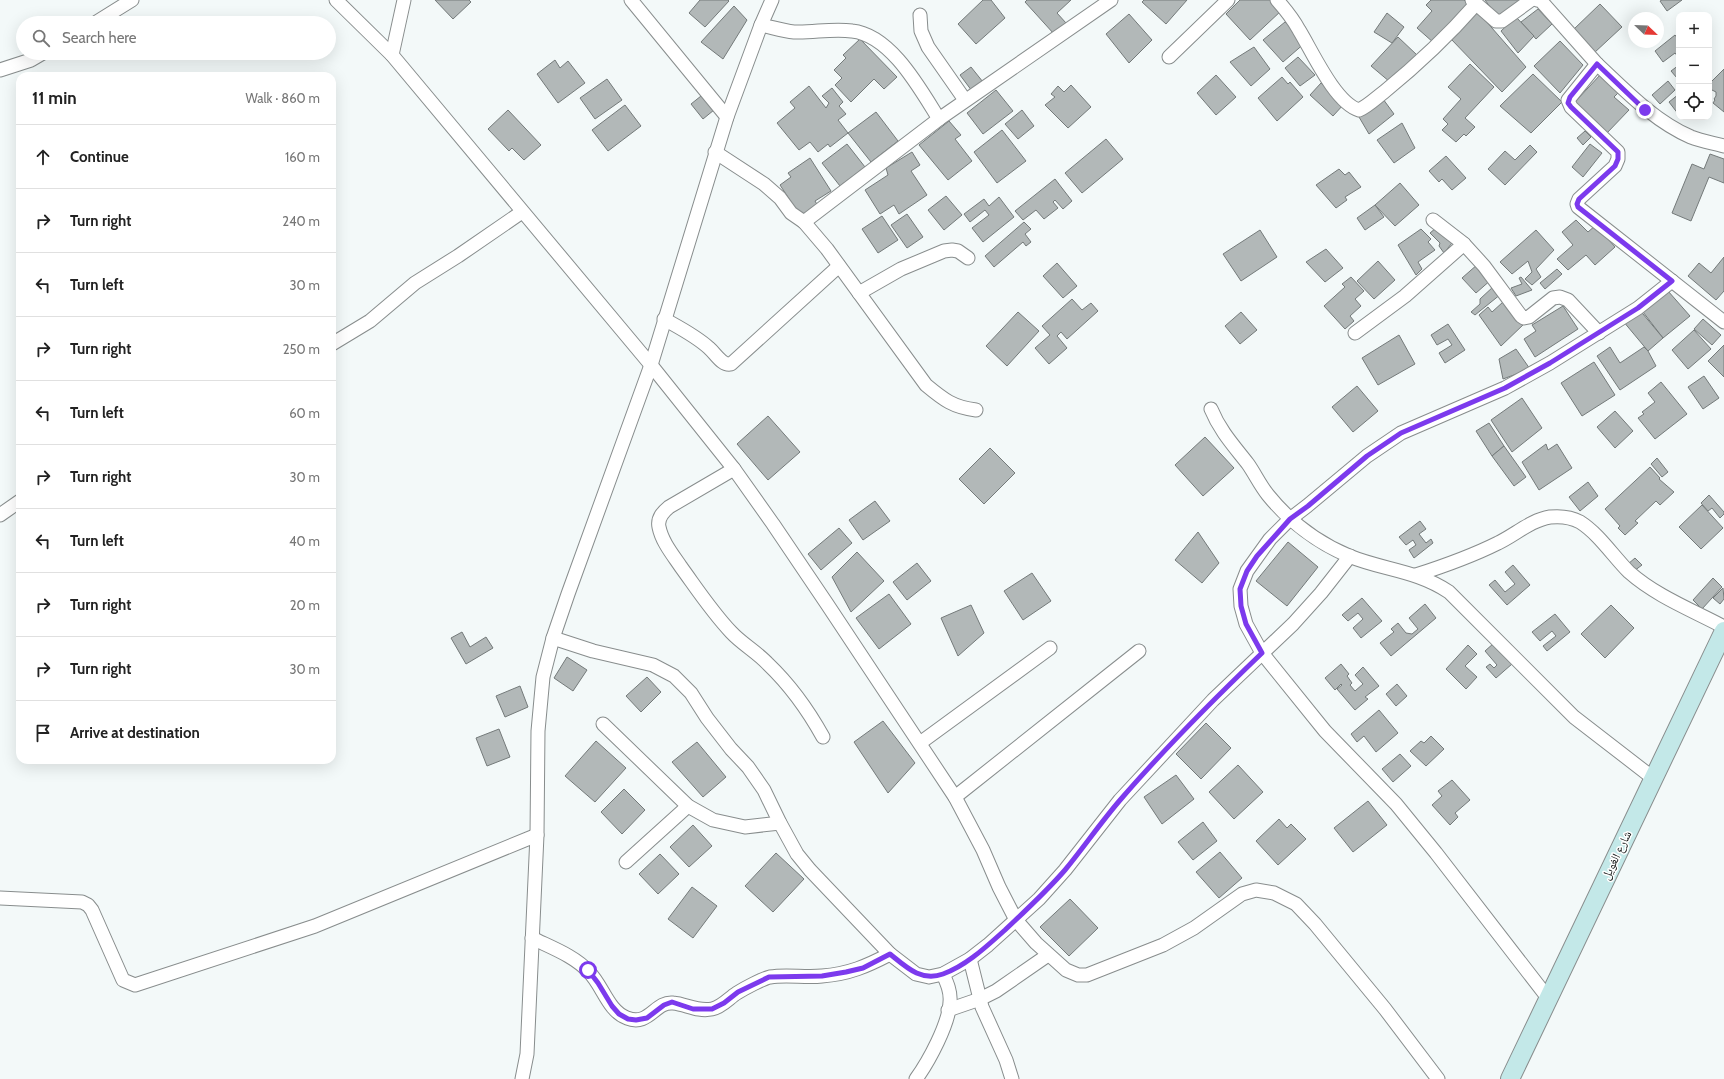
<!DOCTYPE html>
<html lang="en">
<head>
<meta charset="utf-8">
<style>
  :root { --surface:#fff; --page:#f6f6f6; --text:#222; --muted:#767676; --line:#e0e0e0 }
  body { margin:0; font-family:Cabin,"Noto Naskh Arabic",sans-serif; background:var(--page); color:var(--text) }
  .controls { position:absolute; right:12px; top:12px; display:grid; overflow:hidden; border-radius:8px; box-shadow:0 4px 16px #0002 }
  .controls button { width:36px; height:36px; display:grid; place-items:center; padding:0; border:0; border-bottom:1px solid var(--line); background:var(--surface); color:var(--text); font:20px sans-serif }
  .compass { position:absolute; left:1628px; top:12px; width:36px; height:36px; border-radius:50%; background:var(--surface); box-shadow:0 4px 16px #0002; rotate:113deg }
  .stop { position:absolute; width:12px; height:12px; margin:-9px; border:3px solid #7c3aed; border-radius:50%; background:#fff }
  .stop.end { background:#7c3aed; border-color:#fff; box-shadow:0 1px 4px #0008 }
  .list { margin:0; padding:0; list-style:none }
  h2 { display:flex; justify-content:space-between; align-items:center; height:52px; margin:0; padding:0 16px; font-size:17px }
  h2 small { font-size:13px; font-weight:400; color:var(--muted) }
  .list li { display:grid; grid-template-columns:26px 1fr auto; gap:12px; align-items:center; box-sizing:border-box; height:64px; padding:0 16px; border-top:1px solid var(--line) }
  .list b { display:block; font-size:15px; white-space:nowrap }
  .list em { font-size:13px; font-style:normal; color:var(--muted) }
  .icon { flex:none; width:22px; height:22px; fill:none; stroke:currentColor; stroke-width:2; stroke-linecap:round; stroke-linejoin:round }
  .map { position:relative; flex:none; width:1724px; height:1079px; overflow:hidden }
  .search { position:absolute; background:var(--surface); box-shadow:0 4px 16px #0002; left:16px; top:16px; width:320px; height:44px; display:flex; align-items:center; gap:10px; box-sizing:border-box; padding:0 14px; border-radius:22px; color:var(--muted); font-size:15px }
  .panel { position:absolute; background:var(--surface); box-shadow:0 4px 16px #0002; left:16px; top:72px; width:320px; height:692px; border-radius:12px }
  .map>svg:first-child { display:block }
  .building { fill:#b2b8b8; stroke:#747a7a }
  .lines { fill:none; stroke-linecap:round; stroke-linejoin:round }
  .street-casing { stroke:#888d8d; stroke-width:15 }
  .secondary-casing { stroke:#888d8d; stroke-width:20 }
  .street { stroke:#fff; stroke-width:13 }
  .secondary { stroke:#c3e8e8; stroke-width:18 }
  .route { stroke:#7c3aed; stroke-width:5 }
  .labels { text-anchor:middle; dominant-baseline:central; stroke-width:3; stroke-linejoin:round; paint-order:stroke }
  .street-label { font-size:12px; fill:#111413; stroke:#fff }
</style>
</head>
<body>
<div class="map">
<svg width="1724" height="1079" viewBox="0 0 1724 1079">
  <rect width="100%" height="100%" fill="#f3f9f9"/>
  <g class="building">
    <path d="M435 0H469L471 2 453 19Z"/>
    <path d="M700 0H728L729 1 705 27 689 13Z"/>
    <path d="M983 0H991L1005 18 976 44 958 24Z"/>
    <path d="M1027 0H1071L1057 13 1066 23 1054 34 1025 2Z"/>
    <path d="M1144 0H1187L1166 24 1142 2Z"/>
    <path d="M1240 0H1273L1282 10 1250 40 1226 14Z"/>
    <path d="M1431 0H1464L1469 5 1434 43 1417 28 1432 11 1426 5Z"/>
    <path d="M1485 0H1521L1498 18Z"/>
    <path d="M1662 0H1682L1667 11 1660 1Z"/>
    <path d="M1600 4 1622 27 1594 53 1573 30Z"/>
    <path d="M734 6 747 20 723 59 701 42Z"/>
    <path d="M1538 9 1552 24 1536 39 1521 22Z"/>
    <path d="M1478 12 1526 67 1502 92 1451 39Z"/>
    <path d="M1387 13 1404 27 1392 43 1374 32Z"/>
    <path d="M1129 14 1152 40 1129 63 1106 34Z"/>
    <path d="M1516 17 1534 36 1518 53 1501 31Z"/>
    <path d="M1285 22 1306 42 1283 62 1263 40Z"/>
    <path d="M1675 35 1679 40V58L1675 53 1663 62 1655 51Z"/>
    <path d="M1398 37 1417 55 1390 82 1371 66Z"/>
    <path d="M860 39 897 77 884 89 874 79 851 102 835 85 842 78 834 70 846 58 843 55Z"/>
    <path d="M1560 41 1583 65 1560 93 1534 66Z"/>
    <path d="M1254 47 1270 69 1251 86 1230 62Z"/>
    <path d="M1298 57 1315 75 1300 86 1285 68Z"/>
    <path d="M555 60 560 68 568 61 585 83 558 103 537 74Z"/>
    <path d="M1470 64 1494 87 1465 118 1475 127 1466 136 1464 134 1456 142 1442 130 1448 124 1443 119 1461 99 1448 87Z"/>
    <path d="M1679 65V76L1677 78 1671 71Z"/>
    <path d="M971 67 983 82 972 91 960 75Z"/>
    <path d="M1724 69V112L1713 103 1715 100 1714 99 1716 96V92L1712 90 1709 92V84Z"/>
    <path d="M1533 74 1562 102 1531 133 1500 106Z"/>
    <path d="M1601 74 1619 92 1614 97 1629 110 1606 134 1574 103Z"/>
    <path d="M1216 75 1236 97 1216 115 1197 93Z"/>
    <path d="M1282 77 1288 84 1290 82 1303 97 1277 121 1258 98Z"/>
    <path d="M607 79 622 100 595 119 580 98Z"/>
    <path d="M1668 81 1675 90 1660 104 1652 95Z"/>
    <path d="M1321 83 1344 104 1333 116 1310 95Z"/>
    <path d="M1071 85 1091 107 1068 128 1045 105 1055 97 1051 94 1058 86 1064 92Z"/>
    <path d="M809 86 826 108 829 103 822 96 832 88 843 102 839 106 846 114 838 120 848 133 830 147 828 144 818 152 810 142 799 150 777 123 795 108 790 102Z"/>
    <path d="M996 90 1013 111 983 134 967 113Z"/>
    <path d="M1679 94V115L1669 102Z"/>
    <path d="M701 96 714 110 703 119 691 104Z"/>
    <path d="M1383 99 1394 114 1369 134 1359 117Z"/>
    <path d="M625 105 641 126 608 151 592 130Z"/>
    <path d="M508 110 541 145 524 160 512 148 509 151 488 129Z"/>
    <path d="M1022 110 1034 126 1018 139 1005 124Z"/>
    <path d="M876 112 898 141 871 162 848 133Z"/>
    <path d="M949 121 961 135 955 139 972 161 948 180 919 145Z"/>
    <path d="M1402 123 1415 148 1394 163 1377 140Z"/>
    <path d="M1002 130 1026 161 997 183 974 152Z"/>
    <path d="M1585 131 1591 137 1583 145 1577 138Z"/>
    <path d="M1106 139 1123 159 1082 193 1065 173Z"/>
    <path d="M847 144 865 167 840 186 822 163Z"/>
    <path d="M1590 144 1602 153 1583 177 1572 167Z"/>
    <path d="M1530 145 1537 152 1505 185 1488 169 1505 151 1515 160Z"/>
    <path d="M912 152 920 165 911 171 927 195 899 214 894 205 880 214 865 190 888 175 886 168Z"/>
    <path d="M1710 154 1724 159V183L1709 177 1691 221 1672 213 1692 164 1704 169Z"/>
    <path d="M1446 156 1466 178 1452 190 1442 179 1439 182 1429 171Z"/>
    <path d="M810 158 831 191 815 201 818 206 801 217 780 185 791 177 788 173Z"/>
    <path d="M1339 169 1345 175 1349 172 1361 187 1345 197 1347 200 1336 208 1316 185Z"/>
    <path d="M1055 179 1072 201 1063 209 1055 200 1053 202 1058 208 1044 219 1036 210 1023 220 1015 211Z"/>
    <path d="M1400 183 1419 205 1395 226 1375 205Z"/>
    <path d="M946 196 962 215 944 230 928 210Z"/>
    <path d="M999 197 1014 217 983 242 972 228 989 215 985 210 970 222 964 214 984 199 989 206Z"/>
    <path d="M1375 205 1384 217 1365 230 1357 218Z"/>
    <path d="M907 214 923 237 907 248 891 225Z"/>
    <path d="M882 216 898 240 878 253 862 229Z"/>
    <path d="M1576 220 1588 232 1596 225 1615 247 1595 265 1586 255 1568 270 1557 259 1573 245 1562 232Z"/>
    <path d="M1024 222 1031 229 1025 234 1031 242 1026 246 1023 242 994 267 985 256Z"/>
    <path d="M1436 228 1452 243 1444 253 1439 246 1440 243 1430 233Z"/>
    <path d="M1421 229 1431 239 1428 242 1435 250 1418 262 1422 269 1416 275 1398 245Z"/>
    <path d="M1260 230 1277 257 1241 281 1223 254Z"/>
    <path d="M1536 230 1554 250 1536 269 1541 277 1532 285 1525 279 1532 272 1528 261 1512 274 1500 262Z"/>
    <path d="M1326 249 1343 268 1325 282 1306 262Z"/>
    <path d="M1724 257V291L1716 300 1688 276 1699 263 1711 273Z"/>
    <path d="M1378 261 1395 280 1374 299 1357 281Z"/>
    <path d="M1057 263 1077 286 1063 298 1043 276Z"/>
    <path d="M1478 264 1492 279 1476 293 1462 278Z"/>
    <path d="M1557 269 1562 274 1545 289 1540 283Z"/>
    <path d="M1351 277 1364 291 1355 299 1361 306 1350 316 1354 321 1345 329 1324 306 1345 287 1342 284Z"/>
    <path d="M1521 277 1532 290 1516 296 1511 288 1522 284 1519 278Z"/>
    <path d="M1494 286 1501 294 1475 315 1471 312 1480 304V299Z"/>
    <path d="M1668 291 1690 316 1663 338 1643 312Z"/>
    <path d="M1072 299 1082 310 1091 303 1098 311 1067 339 1061 332 1057 336 1067 348 1049 364 1035 348 1050 335 1042 326Z"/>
    <path d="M1503 302 1524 324 1501 346 1479 315 1488 307 1492 312Z"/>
    <path d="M1563 306 1578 329 1535 357 1524 339 1536 331 1532 325Z"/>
    <path d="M1638 308 1663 338 1648 351 1623 321Z"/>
    <path d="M1018 312 1039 331 1007 366 986 346Z"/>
    <path d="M1241 312 1257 330 1240 344 1225 326Z"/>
    <path d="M1703 319 1721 335 1712 345 1694 329Z"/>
    <path d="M1448 324 1465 350 1445 363 1439 353 1452 345 1448 339 1437 345 1431 335Z"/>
    <path d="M1694 330 1711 349 1688 369 1672 350Z"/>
    <path d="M1399 335 1415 364 1378 385 1362 358Z"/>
    <path d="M1724 345V377L1708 361Z"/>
    <path d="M1610 347 1620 363 1644 347 1648 351 1656 366 1620 390 1597 356Z"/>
    <path d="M1516 349 1530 369 1503 379 1499 359Z"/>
    <path d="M1594 362 1615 395 1582 416 1561 383Z"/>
    <path d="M1704 376 1719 398 1703 409 1688 387Z"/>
    <path d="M1661 382 1687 414 1655 439 1638 418 1644 414 1642 412 1655 402 1648 393Z"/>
    <path d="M1357 386 1378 411 1353 432 1332 407Z"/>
    <path d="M1522 398 1542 428 1512 452 1491 420Z"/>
    <path d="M1615 411 1633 431 1615 448 1597 427Z"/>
    <path d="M768 416 800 452 768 480 737 444Z"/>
    <path d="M1489 423 1504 446 1492 456 1476 431Z"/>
    <path d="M1205 437 1234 468 1203 496 1175 465Z"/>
    <path d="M1546 444 1548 450 1557 444 1572 468 1539 490 1522 462Z"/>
    <path d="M1504 446 1526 477 1514 486 1492 456Z"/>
    <path d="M990 448 1015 473 984 504 959 479Z"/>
    <path d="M1657 458 1668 472 1662 477 1651 464Z"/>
    <path d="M1650 467 1660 478 1659 479 1674 492 1660 505 1656 501 1635 521 1638 523 1625 535 1618 528 1620 526 1605 509Z"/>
    <path d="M1588 482 1598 496 1580 511 1569 497Z"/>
    <path d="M1709 495 1724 512V514L1720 518 1712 508 1708 511 1701 503Z"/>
    <path d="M875 501 890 521 863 540 849 520Z"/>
    <path d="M1702 505 1723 528 1701 549 1679 527Z"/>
    <path d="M1420 521 1426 529 1419 534 1426 543 1431 539 1433 543 1414 558 1409 550 1416 545 1413 540 1406 545 1399 537Z"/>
    <path d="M839 528 852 543 821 570 808 554Z"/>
    <path d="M1198 532 1219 563 1202 583 1175 560Z"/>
    <path d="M1288 542 1318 567 1287 606 1256 581Z"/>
    <path d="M857 552 884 581 851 612 832 577Z"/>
    <path d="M1635 558 1642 565 1634 571 1628 564Z"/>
    <path d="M917 563 931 581 907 600 893 582Z"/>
    <path d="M1513 565 1530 585 1507 605 1489 585 1495 580 1505 592 1515 584 1505 572Z"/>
    <path d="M1032 573 1051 601 1023 620 1004 591Z"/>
    <path d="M1713 578 1722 587 1702 609 1693 600Z"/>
    <path d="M1723 588 1724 599 1720 604 1713 598Z"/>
    <path d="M889 594 911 624 879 649 856 618Z"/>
    <path d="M1362 598 1382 621 1361 638 1353 628 1363 619 1358 613 1348 621 1342 615Z"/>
    <path d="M1425 604 1436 618 1391 656 1380 643 1394 632 1391 629 1398 623 1406 633 1412 634 1418 629 1409 618Z"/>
    <path d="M971 605 984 633 958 656 941 618Z"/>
    <path d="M1611 605 1634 628 1605 658 1581 634Z"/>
    <path d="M1555 614 1570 632 1547 651 1543 646 1556 636 1552 631 1540 641 1532 632Z"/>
    <path d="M462 632 470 647 486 637 493 648 466 664 451 638Z"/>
    <path d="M1494 643 1512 664 1496 678 1486 667 1490 664 1494 668 1497 665 1485 651Z"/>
    <path d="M1468 645 1477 654 1465 666 1477 677 1466 689 1446 669Z"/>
    <path d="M567 657 587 670 573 691 554 678Z"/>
    <path d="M1341 664 1349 674 1347 676 1352 683 1350 685 1355 691 1363 684 1355 675 1363 667 1379 686 1365 697 1368 699 1355 710 1337 689 1342 685 1341 684 1335 690 1325 678Z"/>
    <path d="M647 677 661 692 641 712 626 696Z"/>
    <path d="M1397 684 1407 696 1396 706 1386 694Z"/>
    <path d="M520 686 528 707 505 717 496 696Z"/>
    <path d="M1379 710 1398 733 1376 752 1364 736 1357 742 1351 734Z"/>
    <path d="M883 721 915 763 888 793 854 742Z"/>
    <path d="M1206 723 1231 748 1201 779 1176 754Z"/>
    <path d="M499 729 510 757 487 766 476 738Z"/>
    <path d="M1431 736 1444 749 1426 766 1410 751 1421 741 1424 743Z"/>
    <path d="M596 741 626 768 595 802 565 776Z"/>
    <path d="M697 742 726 777 703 797 672 762Z"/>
    <path d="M1400 754 1411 766 1393 782 1382 769Z"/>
    <path d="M1238 765 1263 792 1234 819 1209 792Z"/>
    <path d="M1176 775 1194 799 1162 824 1144 797Z"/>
    <path d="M1452 780 1470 800 1455 813 1458 817 1450 825 1432 805 1442 796 1438 791Z"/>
    <path d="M624 789 645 810 622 834 601 812Z"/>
    <path d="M1368 801 1387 825 1353 852 1334 828Z"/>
    <path d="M1279 819 1287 828 1291 824 1306 839 1278 865 1256 841Z"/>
    <path d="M1203 822 1217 841 1193 860 1178 842Z"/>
    <path d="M693 825 712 846 689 867 670 847Z"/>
    <path d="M1220 852 1242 878 1219 898 1196 872Z"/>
    <path d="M776 853 804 879 773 912 745 886Z"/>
    <path d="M660 854 679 874 658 894 639 874Z"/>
    <path d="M692 887 717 906 693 938 668 919Z"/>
    <path d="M1070 899 1098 928 1069 956 1040 927Z"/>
  </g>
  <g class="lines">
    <defs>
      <g id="street">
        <path d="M336 0 392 55 651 365 734 469 773 524 827 604 955 797 983 850 999 887 1016 920 1036 943 1066 970 1078 975H1087L1163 945 1194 928 1242 894 1256 890 1274 893 1296 904 1315 924 1385 1009 1438 1079"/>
        <path d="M631 0 727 117"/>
        <path d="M1277 0C1285 9 1293 19 1299 30 1312 51 1335 103 1359 110 1368 106 1376 98 1384 92 1417 65 1448 36 1476 4"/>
        <path d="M1472 0 1496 21H1502L1531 0"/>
        <path d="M1537 0 1541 1 1597 64"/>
        <path d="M920 15 921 31 928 47 965 100"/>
        <path d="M95 23 132 0"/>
        <path d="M761 25C771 27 783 31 794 32 813 33 832 28 852 31 891 35 920 89 939 119"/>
        <path d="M392 55 404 0"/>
        <path d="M1169 57 1228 0"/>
        <path d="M0 70 31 60 43 53"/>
        <path d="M1724 146C1713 143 1701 141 1691 137 1654 121 1626 91 1597 64L1568 100 1571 107 1618 152V159L1615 166 1579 199 1577 204 1578 207 1724 322"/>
        <path d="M715 152 764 184 780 198 791 213 804 222 939 119 1111 0"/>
        <path d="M1433 220 1464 244 1484 266 1521 316 1524 318 1529 317 1553 298 1560 297 1568 300 1599 333"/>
        <path d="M804 222 827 249 926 385C944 400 953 407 976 410"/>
        <path d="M859 293 901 269 944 251 952 250 958 251 968 258"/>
        <path d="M664 319C680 328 696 336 709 348 716 354 722 366 731 364L839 266"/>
        <path d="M1355 333 1405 296 1464 244"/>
        <path d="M332 344 370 321 415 283 458 256 522 212"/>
        <path d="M1211 409C1220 431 1234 446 1248 464 1255 474 1260 485 1268 495 1289 521 1318 543 1349 556 1383 570 1416 570 1449 592L1574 717 1653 778"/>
        <path d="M734 469 669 507C663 512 657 518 659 527 662 542 673 555 681 567 697 589 712 612 731 632 742 644 757 652 768 664 790 685 808 710 823 737"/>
        <path d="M0 515 20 501"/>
        <path d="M1416 575C1444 566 1472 556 1498 543 1515 535 1531 520 1550 517 1560 516 1571 517 1580 522 1599 534 1613 556 1629 572 1656 596 1692 610 1724 627"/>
        <path d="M553 638 593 651 653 665 674 676 691 693 707 718 731 749 748 767 764 790 780 823 797 854 810 870 890 954 916 974 929 977 943 974 970 959 988 945 1039 899 1065 870 1120 800 1213 700 1293 624 1321 593 1350 556"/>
        <path d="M603 724 688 806 713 820 745 827 780 823"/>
        <path d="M920 743 1050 648"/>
        <path d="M955 797 1139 651"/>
        <path d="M626 862 688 806"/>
        <path d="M0 898 82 902 88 905 92 910 123 980 135 985 315 926 537 835"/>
        <path d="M532 938C550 947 575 956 589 972 603 986 608 1011 627 1018 649 1027 655 1001 673 1003 686 1004 697 1012 712 1009 722 1007 729 998 737 993 745 988 762 979 770 977 787 974 805 978 822 976 849 974 867 966 890 954"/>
        <path d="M970 959 982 1007 1006 1060 1012 1079"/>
        <path d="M1548 998 1436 853 1396 804 1325 731 1262 653 1246 624 1241 606 1240 589 1247 571 1270 539 1290 519 1307 506 1367 456 1401 433 1505 388 1550 363 1638 308 1672 281"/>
        <path d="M948 1010 980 999 996 991 1048 955"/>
        <path d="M522 1079 527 1054 537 835 538 731 543 677 553 638 568 594 651 365 727 117 761 25 772 0"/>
        <path d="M916 1079C929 1061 949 1024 950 1002 951 992 947 983 943 974"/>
      </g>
      <path id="secondary" d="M1510 1079 1724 631"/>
    </defs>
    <use href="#street" class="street-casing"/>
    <use href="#secondary" class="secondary-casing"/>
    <use href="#street" class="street"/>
    <use href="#secondary" class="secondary"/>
  </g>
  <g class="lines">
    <path class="route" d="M588 970 598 983 612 1006 619 1014 628 1019 636 1020 647 1018 664 1005 672 1002 693 1009H712L724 1003 738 992 769 977 822 976 846 972 863 968 890 954C906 967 921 982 943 974 966 966 987 946 1005 930 1025 911 1046 892 1065 870 1084 847 1101 822 1121 799 1165 748 1213 700 1262 653L1246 624 1241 606 1240 589 1247 571 1257 556 1290 519 1308 506 1367 456 1401 433 1505 388 1550 363 1638 308 1672 281 1578 207 1577 204 1579 199 1615 166 1618 159V152L1571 107 1568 103 1570 97 1597 64 1645 110"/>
  </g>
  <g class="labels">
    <g class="street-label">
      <text transform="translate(1616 855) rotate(-64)">شارع الغويل</text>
    </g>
  </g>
</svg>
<div class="controls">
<button>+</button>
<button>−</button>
<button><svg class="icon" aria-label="locate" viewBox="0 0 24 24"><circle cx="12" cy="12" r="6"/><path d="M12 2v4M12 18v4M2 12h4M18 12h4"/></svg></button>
</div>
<svg class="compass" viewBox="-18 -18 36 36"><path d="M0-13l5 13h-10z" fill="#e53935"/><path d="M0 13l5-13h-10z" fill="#767676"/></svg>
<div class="stop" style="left:588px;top:970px"></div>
<div class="stop end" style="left:1645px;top:110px"></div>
<div class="search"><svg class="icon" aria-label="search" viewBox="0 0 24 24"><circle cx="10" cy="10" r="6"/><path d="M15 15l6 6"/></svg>Search here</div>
<section class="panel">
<h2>11 min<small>Walk · 860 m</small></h2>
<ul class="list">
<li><svg class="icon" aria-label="ahead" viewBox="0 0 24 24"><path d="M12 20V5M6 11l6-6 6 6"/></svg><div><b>Continue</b></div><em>160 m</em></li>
<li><svg class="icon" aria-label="right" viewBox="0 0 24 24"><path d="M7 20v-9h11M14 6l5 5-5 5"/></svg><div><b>Turn right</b></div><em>240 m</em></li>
<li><svg class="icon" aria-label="left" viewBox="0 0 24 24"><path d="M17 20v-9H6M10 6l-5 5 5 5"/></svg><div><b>Turn left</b></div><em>30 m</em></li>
<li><svg class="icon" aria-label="right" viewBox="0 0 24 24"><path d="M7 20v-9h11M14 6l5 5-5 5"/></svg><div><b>Turn right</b></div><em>250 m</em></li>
<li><svg class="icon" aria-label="left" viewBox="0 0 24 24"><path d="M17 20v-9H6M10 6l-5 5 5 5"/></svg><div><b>Turn left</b></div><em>60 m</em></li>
<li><svg class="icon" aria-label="right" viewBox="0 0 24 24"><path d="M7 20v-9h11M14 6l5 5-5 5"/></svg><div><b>Turn right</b></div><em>30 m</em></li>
<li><svg class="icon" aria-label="left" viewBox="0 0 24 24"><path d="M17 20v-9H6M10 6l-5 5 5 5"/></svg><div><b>Turn left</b></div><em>40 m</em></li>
<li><svg class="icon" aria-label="right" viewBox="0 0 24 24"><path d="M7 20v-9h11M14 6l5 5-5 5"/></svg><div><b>Turn right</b></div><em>20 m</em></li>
<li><svg class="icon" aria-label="right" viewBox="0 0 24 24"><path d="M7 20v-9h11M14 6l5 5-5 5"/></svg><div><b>Turn right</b></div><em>30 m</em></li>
<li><svg class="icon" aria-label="arrive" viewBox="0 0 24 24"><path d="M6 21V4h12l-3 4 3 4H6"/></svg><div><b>Arrive at destination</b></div></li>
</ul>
</section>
</div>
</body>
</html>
